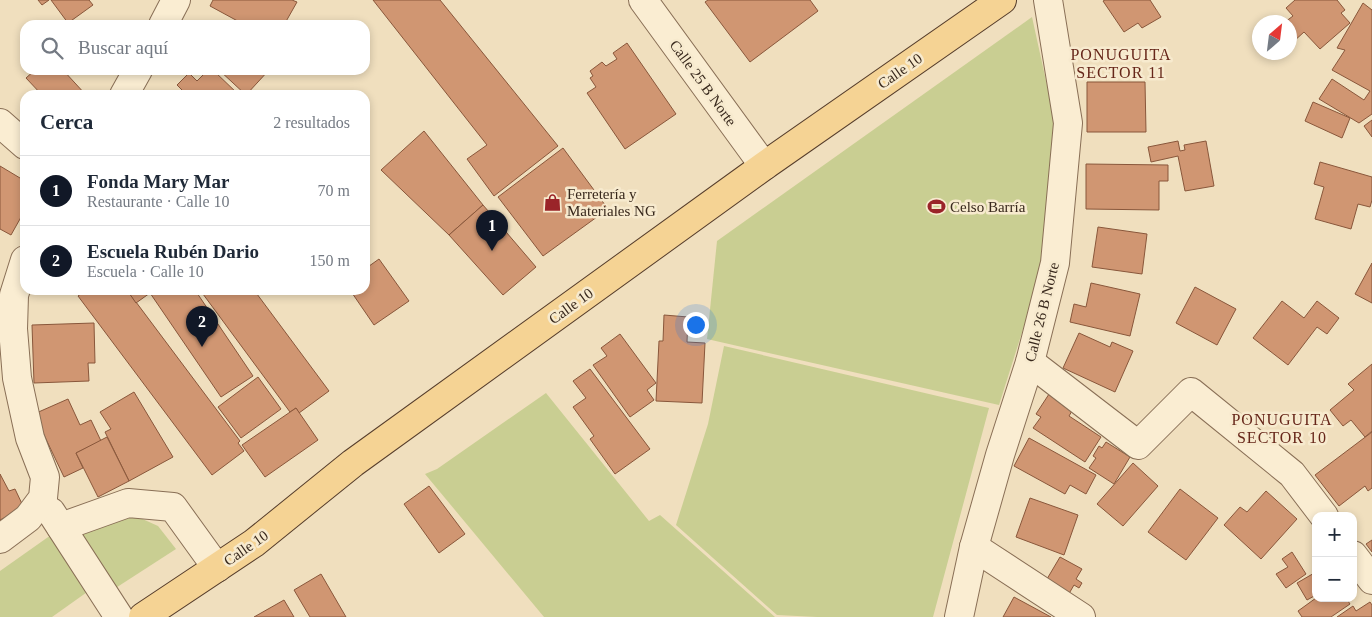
<!DOCTYPE html>
<html lang="es">
<head>
<meta charset="utf-8">
<style>
  :root { --surface:#fff; --page:#f6f6f7; --text:#1f2937; --muted:#747a83; --line:#e0e1e3; --accent:#111827 }
  body { margin:0; font-family:Georgia,serif; background:var(--page); color:var(--text) }
  .controls { position:absolute; right:15px; bottom:15px; display:grid; overflow:hidden; border-radius:10px; box-shadow:0 2px 8px #0003 }
  .controls button { width:45px; height:45px; display:grid; place-items:center; padding:0; border:0; border-bottom:1px solid var(--line); background:var(--surface); color:var(--text); font:25px sans-serif }
  .compass { position:absolute; left:1252px; top:15px; width:45px; height:45px; border-radius:50%; background:var(--surface); box-shadow:0 2px 8px #0003; rotate:28deg }
  .you { position:absolute; left:695px; top:324px; width:18px; height:18px; margin:-12px; border:4px solid #fff; border-radius:50%; background:#1a73e8; box-shadow:0 0 0 8px #1a73e833 }
  .badge { display:grid; place-items:center; width:32px; height:32px; border-radius:50%; background:var(--accent); color:#fff; font-size:16px; font-weight:700 }
  .pin { position:absolute; translate:-50% -41px; filter:drop-shadow(0 1px 2px #0008) }
  .pin::after { content:''; position:absolute; top:26px; width:18px; height:15px; background:inherit; clip-path:polygon(0 0,100% 0,50% 100%) }
  .list { margin:0; padding:0; list-style:none }
  h2 { display:flex; justify-content:space-between; align-items:center; height:65px; margin:0; padding:0 20px; font-size:21px }
  h2 small { font-size:16px; font-weight:400; color:var(--muted) }
  .list li { display:grid; grid-template-columns:32px 1fr auto; gap:15px; align-items:center; box-sizing:border-box; height:70px; padding:0 20px; border-top:1px solid var(--line) }
  .list b { display:block; font-size:19px; white-space:nowrap }
  .list p { margin:0; font-size:16px; white-space:nowrap; color:var(--muted) }
  .list em { font-size:16px; font-style:normal; color:var(--muted) }
  .icon { flex:none; width:28px; height:28px; fill:none; stroke:currentColor; stroke-width:2; stroke-linecap:round; stroke-linejoin:round }
  .map { position:relative; flex:none; width:1372px; height:617px; overflow:hidden }
  .search { position:absolute; background:var(--surface); box-shadow:0 2px 8px #0003; left:20px; top:20px; width:350px; height:55px; display:flex; align-items:center; gap:12px; box-sizing:border-box; padding:0 18px; border-radius:15px; color:var(--muted); font-size:19px }
  .panel { position:absolute; background:var(--surface); box-shadow:0 2px 8px #0003; left:20px; top:90px; width:350px; height:205px; border-radius:15px }
  .map>svg:first-child { display:block }
  .green { fill:#c9ce92 }
  .building { fill:#d09672; stroke:#89573b }
  .lines { fill:none; stroke-linecap:round; stroke-linejoin:round }
  .minor-casing { stroke:#896f56; stroke-width:30 }
  .major-casing { stroke:#563d2b; stroke-width:30 }
  .minor { stroke:#faedd2; stroke-width:28 }
  .major { stroke:#f5d394; stroke-width:28 }
  .labels { text-anchor:middle; dominant-baseline:central; stroke-width:5; stroke-linejoin:round; paint-order:stroke }
  .street-label { font-size:15px; fill:#38281c; stroke:#f7eace }
  .poi-label { font-size:15px; fill:#38281c; stroke:#f7eace; text-anchor:start }
  .neighbourhood-label { font-size:16px; letter-spacing:1px; fill:#662619; stroke:#f7eace }
</style>
</head>
<body>
<div class="map">
<svg width="1372" height="617" viewBox="0 0 1372 617">
  <rect width="100%" height="100%" fill="#f0dfbe"/>
  <g class="green">
    <path d="M1032 17 1059 140 1044 263 999 405 707 339 717 241Z"/>
    <path d="M724 346 989 408 933 617H817L777 615 676 525 708 424Z"/>
    <path d="M546 393 649 521 660 515 775 617H544L425 474 437 469Z"/>
    <path d="M138 517 158 526 176 549 111 591 74 539C97 525 111 520 138 517Z"/>
    <path d="M51 535 90 590 52 617H0V571Z"/>
  </g>
  <g class="building">
    <path d="M38 0H49L42 5Z"/>
    <path d="M51 0H89L93 5 68 23Z"/>
    <path d="M213 0H292L297 2 284 25H245L210 6Z"/>
    <path d="M373 0H440L558 146 494 196 467 159 487 145Z"/>
    <path d="M708 0H810L818 11 750 62 705 2Z"/>
    <path d="M1105 0H1150L1161 17 1142 28 1138 23 1124 32 1103 1Z"/>
    <path d="M1295 0H1337L1345 10 1341 13 1350 23 1320 49 1304 32 1293 42 1290 37V22H1285L1293 16 1286 8Z"/>
    <path d="M1363 3 1372 10V114L1359 123 1319 99 1332 79 1364 100 1370 91 1332 70 1345 50 1337 48Z"/>
    <path d="M627 43 676 114 625 149 587 93 596 87 590 78 593 76 590 71 602 62 606 66 617 59 613 53Z"/>
    <path d="M35 70H63L86 95H42L26 78Z"/>
    <path d="M208 70H213L239 95H187L177 85 189 73 197 81Z"/>
    <path d="M219 70H269L246 95Z"/>
    <path d="M1087 82H1145L1146 132H1087Z"/>
    <path d="M1313 102 1350 118 1342 138 1305 121Z"/>
    <path d="M1372 120V137L1364 126Z"/>
    <path d="M424 131 483 205 449 235 381 170Z"/>
    <path d="M1178 141 1180 151 1185 150 1184 145 1206 141 1214 186 1185 191 1178 156 1151 162 1148 147Z"/>
    <path d="M563 148 608 209 543 256 498 197Z"/>
    <path d="M1320 162 1372 177V200L1370 207 1358 204 1351 229 1315 219 1324 187 1314 184Z"/>
    <path d="M1086 164 1168 165V181H1159V210L1086 209Z"/>
    <path d="M0 166 25 181V210L11 235 0 229Z"/>
    <path d="M483 205 536 267 503 295 449 235Z"/>
    <path d="M1098 227 1147 234 1142 274 1092 267Z"/>
    <path d="M379 259 409 301 374 325 350 290H365V269Z"/>
    <path d="M1372 263V303L1355 294Z"/>
    <path d="M1091 283 1140 294 1130 336 1070 322 1074 304 1086 307Z"/>
    <path d="M1195 287 1236 309 1217 345 1176 323Z"/>
    <path d="M86 290H127L240 441 238 443 244 451 212 475 78 296Z"/>
    <path d="M127 290H148L150 293 136 303Z"/>
    <path d="M148 290H195L253 376 221 397Z"/>
    <path d="M200 290H254L329 391 299 413 296 408 290 412Z"/>
    <path d="M1282 301 1304 318 1317 301 1339 318 1327 334 1317 327 1288 365 1253 338Z"/>
    <path d="M664 315 688 317 687 342 705 343 702 403 656 401 659 341H663Z"/>
    <path d="M94 323 95 363H88L89 381 34 383 32 325Z"/>
    <path d="M1079 333 1110 347 1112 342 1133 351 1115 392 1063 368Z"/>
    <path d="M620 334 656 383 647 390 654 400 630 417 593 365 607 356 601 348Z"/>
    <path d="M1372 364V431L1365 437 1351 420 1343 426 1330 410 1354 390 1348 384Z"/>
    <path d="M590 369 650 449 615 474 590 439 594 436 573 407 586 398 573 381Z"/>
    <path d="M258 377 281 409 241 438 218 407Z"/>
    <path d="M1051 391 1075 406 1069 416 1101 437 1085 462 1033 428 1041 417 1036 414Z"/>
    <path d="M134 392 173 457 129 481 105 432 111 429 100 412Z"/>
    <path d="M68 399 80 425 91 420 101 441 76 453 83 468 64 477 34 414Z"/>
    <path d="M296 408 318 440 265 477 242 445Z"/>
    <path d="M1372 432V488L1368 491 1365 486 1339 506 1315 475Z"/>
    <path d="M107 437 129 481 98 497 76 453Z"/>
    <path d="M1029 438 1096 475 1086 494 1070 485 1065 494 1014 466Z"/>
    <path d="M1106 442 1130 457 1114 484 1089 468 1096 458 1093 456 1099 446 1102 448Z"/>
    <path d="M1133 463 1158 486 1123 526 1097 504Z"/>
    <path d="M0 474 9 491 15 489 24 508 0 520Z"/>
    <path d="M429 486 465 534 439 553 404 504Z"/>
    <path d="M1180 489 1218 518 1186 560 1148 532Z"/>
    <path d="M1266 491 1297 519 1261 559 1224 525 1240 507 1247 512Z"/>
    <path d="M1030 498 1078 515 1064 555 1016 537Z"/>
    <path d="M1372 540V552L1366 544Z"/>
    <path d="M1292 552 1306 574 1286 588 1276 574 1288 567 1282 559Z"/>
    <path d="M1060 557 1082 569 1076 579 1082 583 1079 588 1074 585 1067 597 1044 584Z"/>
    <path d="M1316 572V595L1307 600 1297 583Z"/>
    <path d="M321 574 346 617H310L294 590Z"/>
    <path d="M1014 597 1051 617H1003Z"/>
    <path d="M1316 598H1346L1350 604 1331 617H1302L1298 611Z"/>
    <path d="M284 600 294 617H254Z"/>
    <path d="M1370 602 1372 605V617H1337L1353 606 1356 611Z"/>
  </g>
  <g class="lines">
    <defs>
      <g id="minor">
        <path d="M643 0 764 166"/>
        <path d="M163 25 176 0"/>
        <path d="M124 95 138 70"/>
        <path d="M0 123 25 145"/>
        <path d="M1030 362 1138 445 1191 392 1292 474 1324 516"/>
        <path d="M51 512 119 617"/>
        <path d="M61 527 128 503 173 507 217 568"/>
        <path d="M0 539 28 518 43 498 45 477 30 438 17 378 13 329 14 295 25 260"/>
        <path d="M974 547 1081 617"/>
        <path d="M1353 555 1372 580"/>
        <path d="M959 617 974 547 1000 455 1030 362 1055 263 1068 123 1048 0"/>
      </g>
      <path id="major" d="M143 617 254 543 353 463 764 166 1002 0"/>
    </defs>
    <use href="#minor" class="minor-casing"/>
    <use href="#major" class="major-casing"/>
    <use href="#minor" class="minor"/>
    <use href="#major" class="major"/>
  </g>
  <defs>
    <symbol id="shop-bare" viewBox="-9 -9 18 18"><path d="M-5-2.5h2.3a2.7 3.5 0 0 1 5.4 0H5L5.5 6h-11ZM-1.5-2.5h3a1.5 2.3 0 0 0-3 0Z" fill="#9a2429" stroke="#f7eace" stroke-width="2.5" paint-order="stroke"/></symbol>
    <symbol id="stadium-bare" viewBox="-9 -9 18 18"><path d="M0-5a6.5 5 0 1 0 0 10a6.5 5 0 1 0 0-10ZM-3.5-1.8h7v3.6h-7Z" fill="#9a2429" stroke="#f7eace" stroke-width="2.5" paint-order="stroke"/></symbol>
  </defs>
  <g fill-rule="evenodd">
    <use href="#shop-bare" x="540" y="190" width="25" height="25"/>
    <use href="#stadium-bare" x="924" y="194" width="25" height="25"/>
  </g>
  <g class="labels">
    <g class="street-label">
      <text transform="translate(900 71) rotate(-35)">Calle 10</text>
      <text transform="translate(703 83) rotate(54)">Calle 25 B Norte</text>
      <text transform="translate(571 306) rotate(-36)">Calle 10</text>
      <text transform="translate(1042 312) rotate(-76)">Calle 26 B Norte</text>
      <text transform="translate(246 548) rotate(-35)">Calle 10</text>
    </g>
    <g class="poi-label">
      <text x="567" y="194">Ferretería y<tspan x="567" dy="17">Materiales NG</tspan></text>
      <text x="950" y="207">Celso Barría</text>
    </g>
    <g class="neighbourhood-label">
      <text x="1121" y="54">PONUGUITA<tspan x="1121" dy="18">SECTOR 11</tspan></text>
      <text x="1282" y="419">PONUGUITA<tspan x="1282" dy="18">SECTOR 10</tspan></text>
    </g>
  </g>
</svg>
<div class="controls">
<button>+</button>
<button>−</button>
</div>
<svg class="compass" viewBox="-18 -18 36 36"><path d="M0-13l5 13h-10z" fill="#e53935"/><path d="M0 13l5-13h-10z" fill="#747a83"/></svg>
<div class="you"></div>
<div class="pin badge" style="left:492px;top:251px">1</div>
<div class="pin badge" style="left:202px;top:347px">2</div>
<div class="search"><svg class="icon" aria-label="search" viewBox="0 0 24 24"><circle cx="10" cy="10" r="6"/><path d="M15 15l6 6"/></svg>Buscar aquí</div>
<section class="panel">
<h2>Cerca<small>2 resultados</small></h2>
<ul class="list">
<li><span class="badge">1</span><div><b>Fonda Mary Mar</b><p>Restaurante · Calle 10</p></div><em>70 m</em></li>
<li><span class="badge">2</span><div><b>Escuela Rubén Dario</b><p>Escuela · Calle 10</p></div><em>150 m</em></li>
</ul>
</section>
</div>
</body>
</html>
